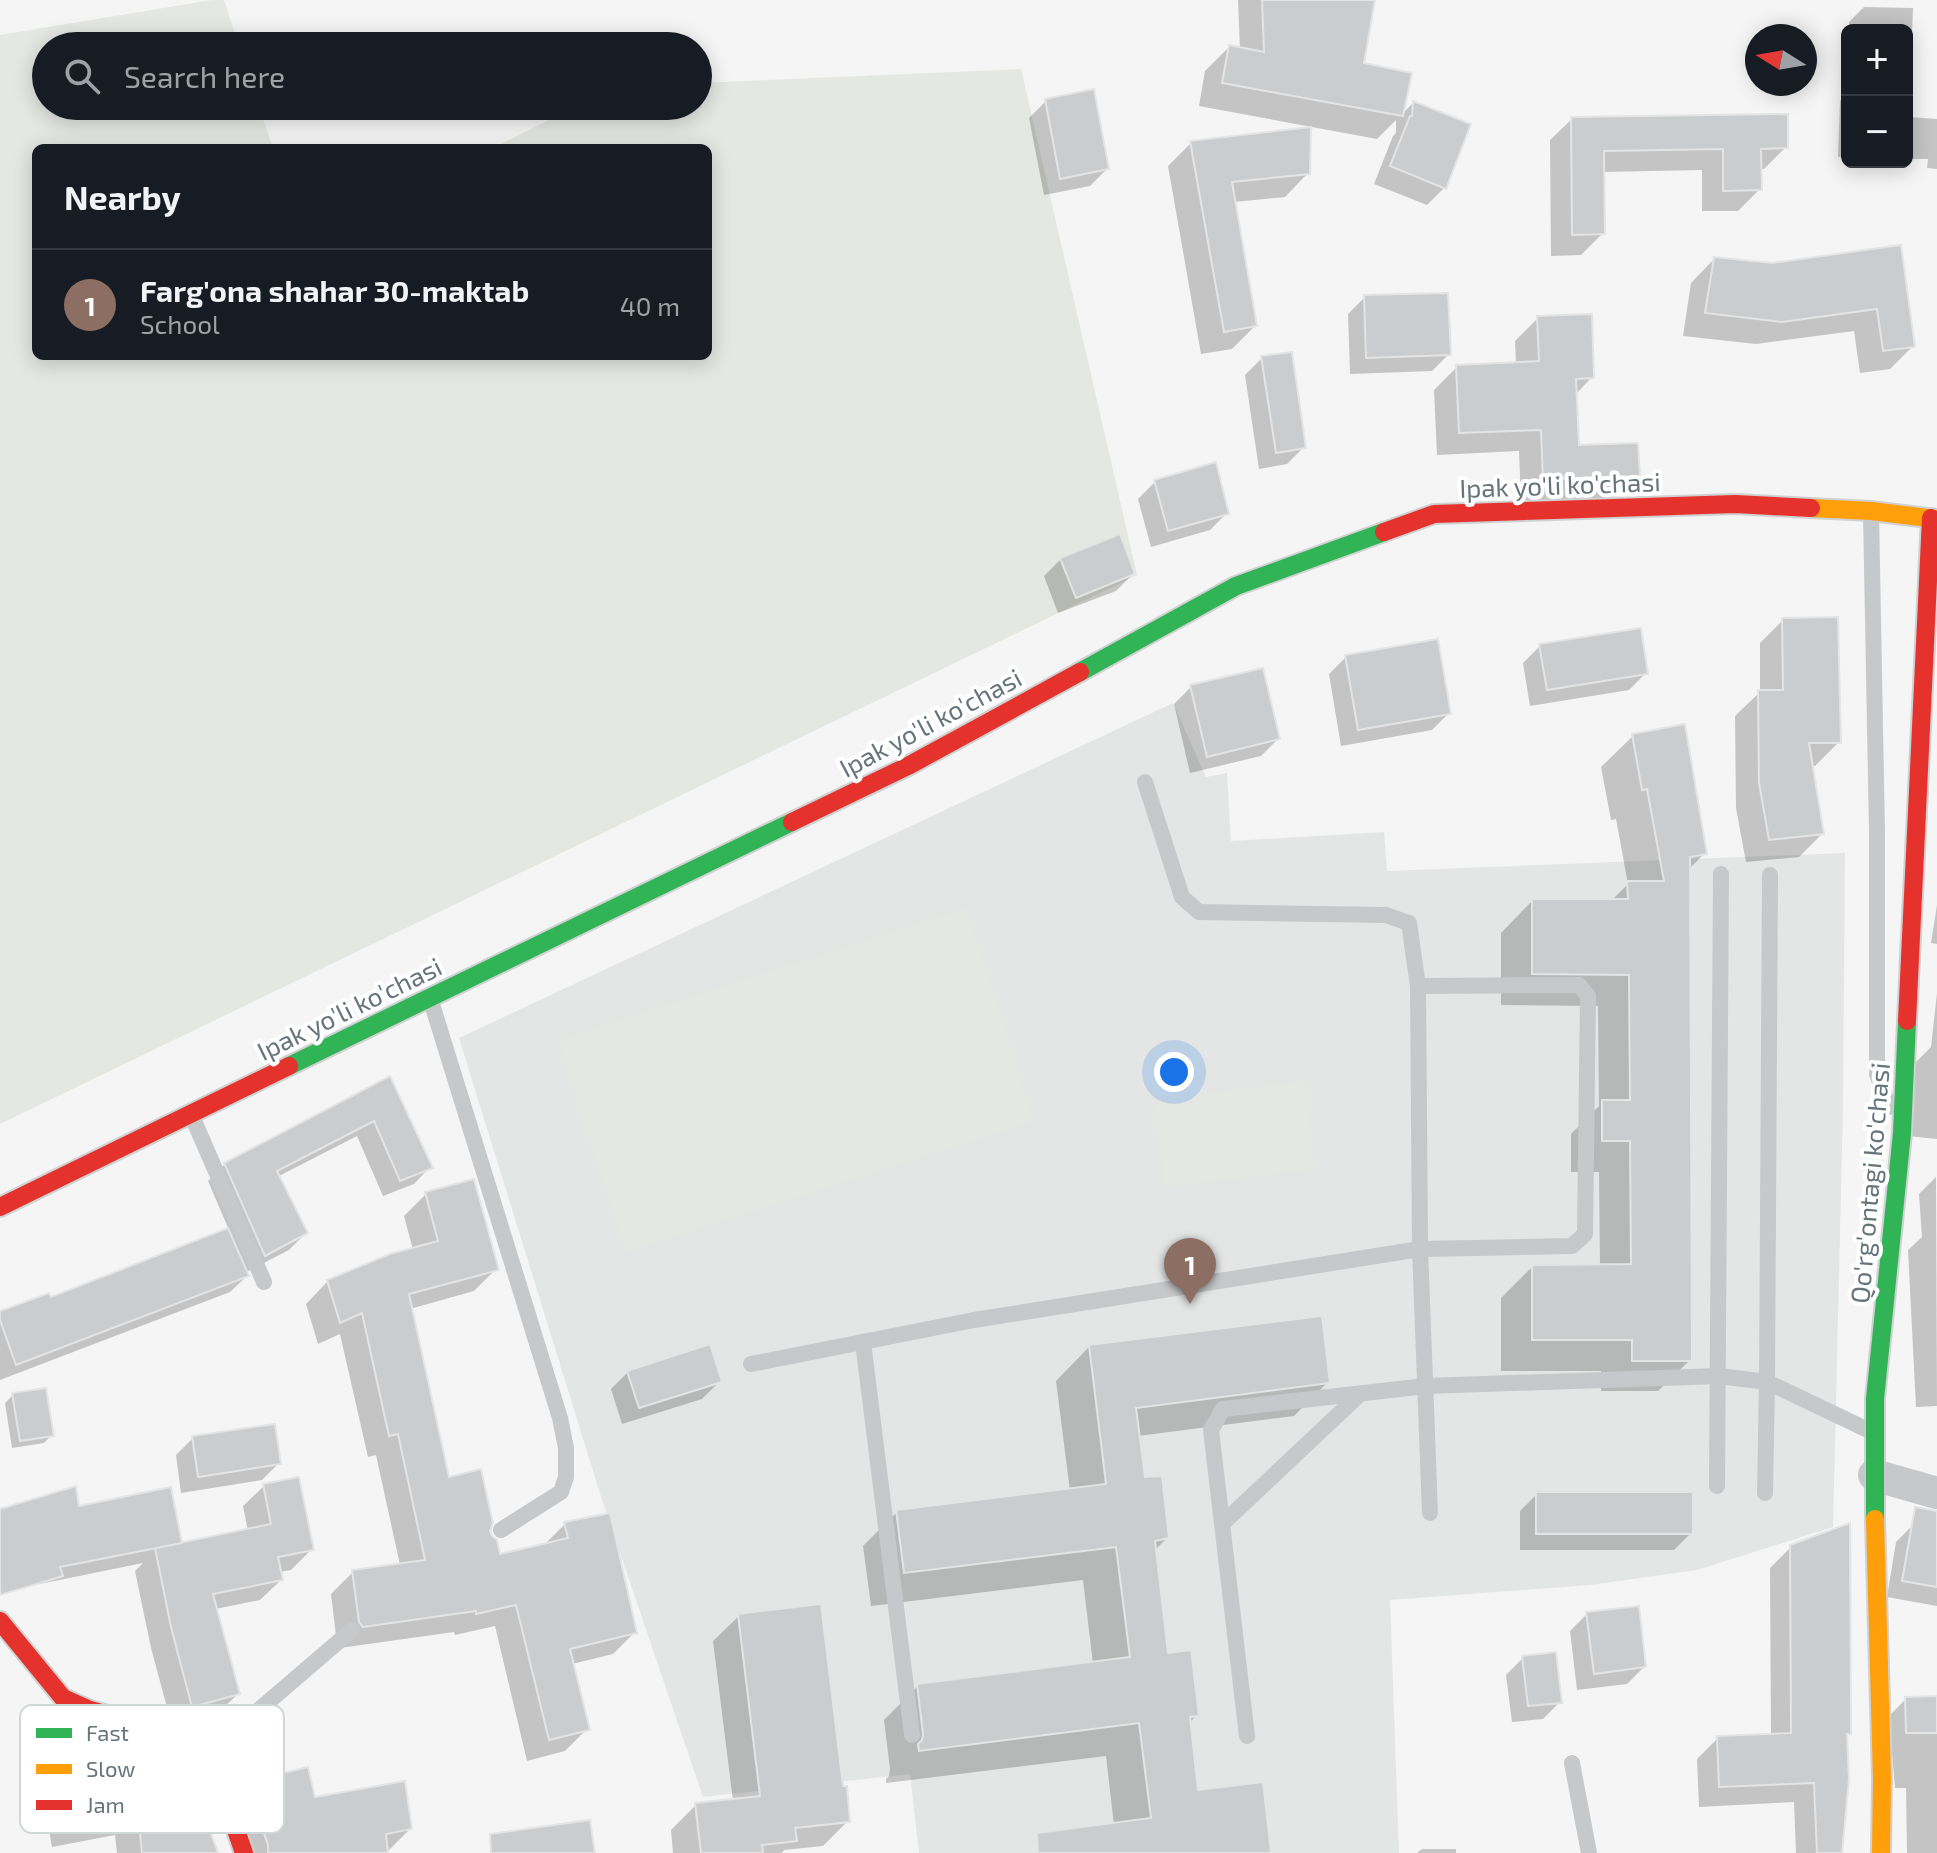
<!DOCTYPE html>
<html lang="en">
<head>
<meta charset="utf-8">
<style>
  :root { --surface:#171b24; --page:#242831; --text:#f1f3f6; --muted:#9ea1a6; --line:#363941; --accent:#97a2a6 }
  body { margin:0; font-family:"Exo 2",sans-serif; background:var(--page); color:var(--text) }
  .controls { position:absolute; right:24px; top:24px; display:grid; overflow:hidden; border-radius:12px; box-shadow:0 4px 20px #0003 }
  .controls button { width:72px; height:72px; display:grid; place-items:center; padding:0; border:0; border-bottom:2px solid var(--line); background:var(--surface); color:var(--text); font:40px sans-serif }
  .compass { position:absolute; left:1745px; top:24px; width:72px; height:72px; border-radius:50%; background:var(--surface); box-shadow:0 4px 20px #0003; rotate:281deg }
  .you { position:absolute; left:1174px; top:1072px; width:28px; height:28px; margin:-20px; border:6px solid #fff; border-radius:50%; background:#1a73e8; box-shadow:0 0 0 12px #1a73e833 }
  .badge { display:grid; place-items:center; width:52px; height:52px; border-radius:50%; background:var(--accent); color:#fff; font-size:26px; font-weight:700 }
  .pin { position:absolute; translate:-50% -66px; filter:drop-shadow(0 2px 4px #0008) }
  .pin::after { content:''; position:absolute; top:42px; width:28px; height:24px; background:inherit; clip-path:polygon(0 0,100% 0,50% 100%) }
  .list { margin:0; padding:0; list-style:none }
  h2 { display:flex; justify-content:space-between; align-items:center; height:104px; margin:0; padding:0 32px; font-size:34px }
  h2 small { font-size:26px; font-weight:400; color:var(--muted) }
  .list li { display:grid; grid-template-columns:52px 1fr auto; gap:24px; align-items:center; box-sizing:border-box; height:112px; padding:0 32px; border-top:2px solid var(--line) }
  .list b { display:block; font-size:30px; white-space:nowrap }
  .list p { margin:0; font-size:26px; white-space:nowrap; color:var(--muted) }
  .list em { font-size:26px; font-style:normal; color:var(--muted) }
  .icon { flex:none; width:44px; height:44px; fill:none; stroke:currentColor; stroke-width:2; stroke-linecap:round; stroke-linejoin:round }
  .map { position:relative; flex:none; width:1937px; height:1853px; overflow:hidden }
  .search { position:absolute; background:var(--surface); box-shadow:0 4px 20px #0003; left:32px; top:32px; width:680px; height:88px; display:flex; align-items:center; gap:20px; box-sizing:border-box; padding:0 28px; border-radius:44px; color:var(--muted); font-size:30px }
  .panel { position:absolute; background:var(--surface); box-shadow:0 4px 20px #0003; left:32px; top:144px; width:680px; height:216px; border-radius:12px }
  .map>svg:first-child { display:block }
  .built { fill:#e4e6e5 }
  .green { fill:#e4e7e2 }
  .shadow { fill:#0003 }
  .building { fill:#cbcccd; stroke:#e4e4e4; stroke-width:2 }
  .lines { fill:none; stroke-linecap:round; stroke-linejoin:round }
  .fast-casing { stroke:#d0d1d2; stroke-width:22 }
  .slow-casing { stroke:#d0d1d2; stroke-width:22 }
  .jam-casing { stroke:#d0d1d2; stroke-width:22 }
  .lane { stroke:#c6c8c9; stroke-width:16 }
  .street { stroke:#c6c8c9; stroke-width:32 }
  .fast { stroke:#30b455; stroke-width:18 }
  .slow { stroke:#ff9f0a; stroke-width:18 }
  .jam { stroke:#e5322d; stroke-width:18 }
  .labels { text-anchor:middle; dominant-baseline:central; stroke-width:8; stroke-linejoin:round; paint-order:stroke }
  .street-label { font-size:26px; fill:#65757b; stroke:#fff }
  .key { fill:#fff; stroke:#d1d6d7; stroke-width:2 }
  .key-label { font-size:22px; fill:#65757b }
</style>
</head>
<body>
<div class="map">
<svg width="1937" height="1853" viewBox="0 0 1937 1853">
  <rect width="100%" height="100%" fill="#f5f5f5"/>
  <path class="built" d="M1173 703 1206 777 1227 773 1231 841 1384 832 1387 871 1845 853 1843 1108 1833 1527 1697 1570 1590 1585 1390 1600 1399 1853H919L910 1774 703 1797 602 1500 459 1038Z"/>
  <g class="green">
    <path d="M212 0H224L239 46H46V106H259L273 148H36V356H708V148H493L577 106H698V83L1021 69 1137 575 0 1124V35Z"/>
    <path d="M967 908 1034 1121 626 1252 558 1040Z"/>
    <path d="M1305 1081 1315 1169 1164 1187 1154 1100Z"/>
  </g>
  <g class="shadow">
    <path d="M1238 0H1373L1361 65 1401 115 1413 103 1444 188 1427 205 1374 184 1393 136 1396 133V120L1377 139 1199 106 1205 71 1229 47 1240 49Z"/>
    <path d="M1864 7 1913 8 1909 117 1937 119V169L1927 168 1928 159H1907V30H1849V22Z"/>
    <path d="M1847 94V157H1838L1840 101Z"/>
    <path d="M1046 101 1107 169 1090 186 1044 195 1029 118Z"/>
    <path d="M1572 119 1786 147 1764 169H1760V189L1738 211H1702V170L1602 172 1603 233 1581 255 1551 256 1550 140Z"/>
    <path d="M1191 143 1308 173 1285 197 1234 202 1255 326 1232 349 1201 354 1168 166Z"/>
    <path d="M1899 247 1913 346 1890 369 1860 373 1854 331 1756 344 1683 336 1691 283 1714 259 1772 265Z"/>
    <path d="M1365 297 1449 354 1432 371 1350 374 1348 314Z"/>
    <path d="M1538 318 1592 377 1575 395 1577 447 1638 475 1615 498 1521 501 1519 451 1437 455 1434 390 1457 367 1516 364 1515 341Z"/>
    <path d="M1262 358 1304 447 1287 464 1259 469 1245 375Z"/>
    <path d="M1155 482 1227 513 1210 530 1151 547 1138 499Z"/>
    <path d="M1061 559 1133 574 1116 591 1058 613 1044 576Z"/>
    <path d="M1783 620 1839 742 1815 766H1811L1822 834 1799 857 1746 862 1736 808 1735 716 1760 692V643Z"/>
    <path d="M1540 646 1646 673 1629 690 1530 706 1523 663Z"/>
    <path d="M1346 657 1449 713 1432 730 1341 746 1329 674Z"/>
    <path d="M1191 687 1278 739 1261 756 1190 773 1174 704Z"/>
    <path d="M1633 736 1705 853 1688 870 1690 1360 1658 1391H1601V1371H1501V1298L1532 1267 1600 1266 1599 1172H1571V1134L1599 1106 1598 1006 1501 1005V933L1532 901H1611L1628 884 1616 819 1611 820 1601 767Z"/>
    <path d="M1937 905V944L1931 943Z"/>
    <path d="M1937 993V1139L1908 1136 1916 1062 1931 1047Z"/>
    <path d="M389 1079 430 1167 414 1184 383 1196 357 1136 277 1177 306 1233 289 1250 246 1272 247 1276 230 1292 0 1380V1313L50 1300 229 1230 208 1181 225 1164Z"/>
    <path d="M1936 1177 1937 1406 1916 1407 1908 1250 1922 1237 1919 1194Z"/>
    <path d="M426 1194 496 1269 474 1291 410 1309 447 1479 488 1531 499 1556 543 1546 565 1524 635 1632 613 1654 572 1664 587 1729 565 1751 527 1761 495 1626 455 1635 454 1632 340 1648 337 1644 331 1594 353 1572 400 1565 376 1455 368 1457 340 1334 318 1344 306 1304 328 1281 413 1250 404 1216Z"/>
    <path d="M1089 1347 1328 1382 1294 1416 1138 1436 1143 1480 1167 1538 1154 1551 1167 1655 1197 1715 1188 1724 1196 1792 1269 1853H1044L1114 1825 1106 1756 886 1783V1779L889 1776 890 1769 884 1720 918 1686 1093 1664 1083 1580 871 1606 863 1546 897 1512 1070 1491 1056 1381Z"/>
    <path d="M628 1372 719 1382 702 1399 622 1424 611 1389Z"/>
    <path d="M13 1395 52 1435 44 1443 12 1448 5 1403Z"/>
    <path d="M193 1438 279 1463 262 1480 181 1493 176 1455Z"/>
    <path d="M264 1486 312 1549 291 1570 279 1572 281 1580 260 1600 215 1609 238 1694 217 1714 172 1726 151 1648 135 1571 143 1563 25 1587 77 1509 180 1545 248 1531 243 1506Z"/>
    <path d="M1537 1494 1691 1533 1674 1550H1520V1511Z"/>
    <path d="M1913 1525 1937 1529V1606L1887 1597 1896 1542Z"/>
    <path d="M1791 1547 1849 1733 1845 1737 1840 1853H1796L1794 1802 1699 1807 1697 1759 1718 1738 1771 1736 1770 1568Z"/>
    <path d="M1587 1614 1644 1667 1627 1684 1577 1690 1570 1631Z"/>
    <path d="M739 1616 841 1788 848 1821 823 1846 784 1850 782 1853H673L671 1830 696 1805 733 1801 713 1641Z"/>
    <path d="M1523 1658 1560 1702 1543 1719 1512 1722 1506 1675Z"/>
    <path d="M1937 1698V1853H1907L1906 1788H1895L1889 1716 1906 1699Z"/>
    <path d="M62 1746 105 1775 216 1853H117L115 1835 52 1847 38 1770Z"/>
    <path d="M252 1783 314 1800 410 1829 386 1853H239L229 1806Z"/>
    <path d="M1422 1849H1456V1853H1417Z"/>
  </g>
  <g class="building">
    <path d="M1262 0H1375L1364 63 1412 73 1403 116 1222 83 1229 45 1264 52Z"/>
    <path d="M1094 89 1109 169 1060 179 1045 99Z"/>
    <path d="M1413 101 1471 124 1446 189 1390 166 1410 116H1412Z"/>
    <path d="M1788 114V148L1761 149 1762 190 1723 191V149L1604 151 1605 234 1572 235 1571 117Z"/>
    <path d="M1311 127 1310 174 1232 182 1257 326 1224 332 1190 141Z"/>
    <path d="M1901 245 1915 347 1883 351 1877 309 1782 322 1705 313 1714 257 1772 263Z"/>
    <path d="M1448 293 1451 355 1366 358 1364 295Z"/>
    <path d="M1592 314 1594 378 1576 379 1579 445 1638 443 1640 476 1543 479 1541 430 1459 433 1456 365 1539 361 1537 316Z"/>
    <path d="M1292 352 1306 448 1276 453 1261 356Z"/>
    <path d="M1216 462 1229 514 1168 531 1154 480Z"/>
    <path d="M1120 534 1135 574 1076 598 1060 558Z"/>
    <path d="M1838 617 1841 743H1809L1824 834 1769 840 1759 783 1758 690H1783L1782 618Z"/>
    <path d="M1641 628 1648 674 1547 690 1539 644Z"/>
    <path d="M1438 639 1451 714 1358 730 1345 655Z"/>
    <path d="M1263 668 1280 739 1207 757 1190 685Z"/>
    <path d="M1685 724 1707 854 1690 857 1692 1361H1632V1340H1532V1265L1631 1264 1630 1141H1602V1100H1630L1629 975 1532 974V899H1628L1627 881H1664L1647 789 1642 790 1632 734Z"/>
    <path d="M390 1076 433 1168 400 1181 374 1121 277 1171 308 1233 265 1256 224 1163Z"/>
    <path d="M474 1179 499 1270 409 1294 449 1477 481 1469 493 1523 490 1531 492 1536 497 1540 500 1554 568 1538 564 1522 610 1513 637 1633 570 1649 590 1730 549 1740 516 1605 476 1614V1611L363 1627 359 1622 352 1570 425 1560 398 1434 389 1436 362 1313 340 1323 327 1280 390 1254 438 1241 425 1192Z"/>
    <path d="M228 1228 249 1276 16 1365 0 1320V1311L49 1293 51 1297Z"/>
    <path d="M1322 1316 1330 1383 1136 1408 1145 1477 1162 1476 1169 1538 1155 1541 1168 1653 1191 1650 1199 1716 1190 1717 1198 1790 1263 1782 1271 1853H1038L1037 1833 1151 1818 1139 1723 919 1751 918 1744 922 1740 923 1734 917 1684 1130 1657 1116 1547 904 1573 896 1510 1106 1484 1089 1345Z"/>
    <path d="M710 1344 722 1382 639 1408 627 1371Z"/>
    <path d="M46 1388 54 1436 20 1441 12 1393Z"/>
    <path d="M275 1424 281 1464 198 1477 192 1436Z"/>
    <path d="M299 1477 314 1550 278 1557 283 1580 213 1594 240 1694 192 1707 171 1627 155 1548 271 1524 263 1484Z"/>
    <path d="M76 1486 79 1506 171 1487 182 1543 60 1567 63 1576 0 1595V1509Z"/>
    <rect x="1536" y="1492" width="157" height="42"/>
    <path d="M1915 1507 1937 1511V1587L1902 1581Z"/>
    <path d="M1850 1523 1851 1734H1847L1849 1779 1842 1853H1817L1814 1783 1719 1787 1717 1736 1791 1733 1790 1545Z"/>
    <path d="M821 1604 843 1786H847L850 1822 795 1828 797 1841 762 1845 763 1853H701L695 1803 760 1796 738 1614Z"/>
    <path d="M1639 1606 1646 1667 1594 1674 1586 1612Z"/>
    <path d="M1556 1652 1562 1703 1528 1706 1522 1656Z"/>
    <path d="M1937 1696V1733H1906L1905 1697Z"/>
    <path d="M98 1738 100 1739 106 1772 153 1753 179 1760 197 1806H201L218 1853H142L138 1813 75 1824 61 1744Z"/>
    <path d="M308 1767 315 1797 405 1781 412 1829 386 1834 388 1853H268V1845L252 1799H256L251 1781Z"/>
    <path d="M590 1820 595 1853H491L490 1834Z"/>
  </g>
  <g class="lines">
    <defs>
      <g id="fast">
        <path d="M1080 672 1236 586 1384 532"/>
        <path d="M289 1066 792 822"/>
        <path d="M1875 1519V1399L1902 1133 1907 1021"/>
      </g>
      <g id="slow">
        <path d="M1811 508 1871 511 1937 519"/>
        <path d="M1875 1519 1882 1779 1881 1853"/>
      </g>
      <g id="jam">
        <path d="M1384 532 1434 514 1735 504 1811 508"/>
        <path d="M792 822 908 766 1080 672"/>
        <path d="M1907 1021 1931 518"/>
        <path d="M0 1207 289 1066"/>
        <path d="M0 1621 63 1698 90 1710 193 1738 209 1752 244 1853"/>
      </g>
    </defs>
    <use href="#fast" class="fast-casing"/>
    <use href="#slow" class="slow-casing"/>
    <use href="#jam" class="jam-casing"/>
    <g class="lane">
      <path d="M1871 512 1877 833V1074L1889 1107"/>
      <path d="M1145 782 1182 897 1199 912 1386 915 1409 923 1418 986 1420 1249 1430 1513"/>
      <path d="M431 1001 560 1418 566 1448V1477L561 1492 501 1530"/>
      <path d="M191 1114 264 1282"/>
      <path d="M863 1342 912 1735"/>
      <path d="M751 1364 974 1320 1420 1249 1572 1246 1585 1234 1588 996 1579 985 1418 986"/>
      <path d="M1717 1486 1721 874"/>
      <path d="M1765 1493 1767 1382 1770 875"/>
      <path d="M1222 1524 1359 1395"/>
      <path d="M1247 1736 1211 1430 1223 1409 1426 1386 1719 1376 1767 1382 1870 1431"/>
      <path d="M211 1751 352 1630"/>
      <path d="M1572 1763 1589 1853"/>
    </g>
    <path class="street" d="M1874 1475 1937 1493"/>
    <use href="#fast" class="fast"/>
    <use href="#slow" class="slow"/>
    <use href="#jam" class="jam"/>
  </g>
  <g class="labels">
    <g class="street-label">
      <text transform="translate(1560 484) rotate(-2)">Ipak yo'li ko'chasi</text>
      <text transform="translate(930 722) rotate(-28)">Ipak yo'li ko'chasi</text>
      <text transform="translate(349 1008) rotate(-26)">Ipak yo'li ko'chasi</text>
      <text transform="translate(1869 1183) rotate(-85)">Qo'rg'ontagi ko'chasi</text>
    </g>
  </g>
  <rect x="20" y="1705" width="264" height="128" rx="12" class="key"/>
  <rect x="36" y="1728" width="36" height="10" fill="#30b455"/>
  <rect x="36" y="1764" width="36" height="10" fill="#ff9f0a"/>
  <rect x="36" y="1800" width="36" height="10" fill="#e5322d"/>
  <g class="key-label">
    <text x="86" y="1741">Fast</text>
    <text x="86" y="1777">Slow</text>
    <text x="86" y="1813">Jam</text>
  </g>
</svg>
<div class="controls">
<button>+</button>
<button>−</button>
</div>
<svg class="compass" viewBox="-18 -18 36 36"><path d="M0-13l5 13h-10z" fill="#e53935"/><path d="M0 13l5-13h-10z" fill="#9ea1a6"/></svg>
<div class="you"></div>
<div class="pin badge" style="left:1190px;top:1304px;background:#8d6e63">1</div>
<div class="search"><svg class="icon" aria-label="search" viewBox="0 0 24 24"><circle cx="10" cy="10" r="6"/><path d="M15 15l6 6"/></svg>Search here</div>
<section class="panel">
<h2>Nearby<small></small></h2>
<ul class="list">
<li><span class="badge" style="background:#8d6e63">1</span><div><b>Farg'ona shahar 30-maktab</b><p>School</p></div><em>40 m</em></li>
</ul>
</section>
</div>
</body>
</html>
